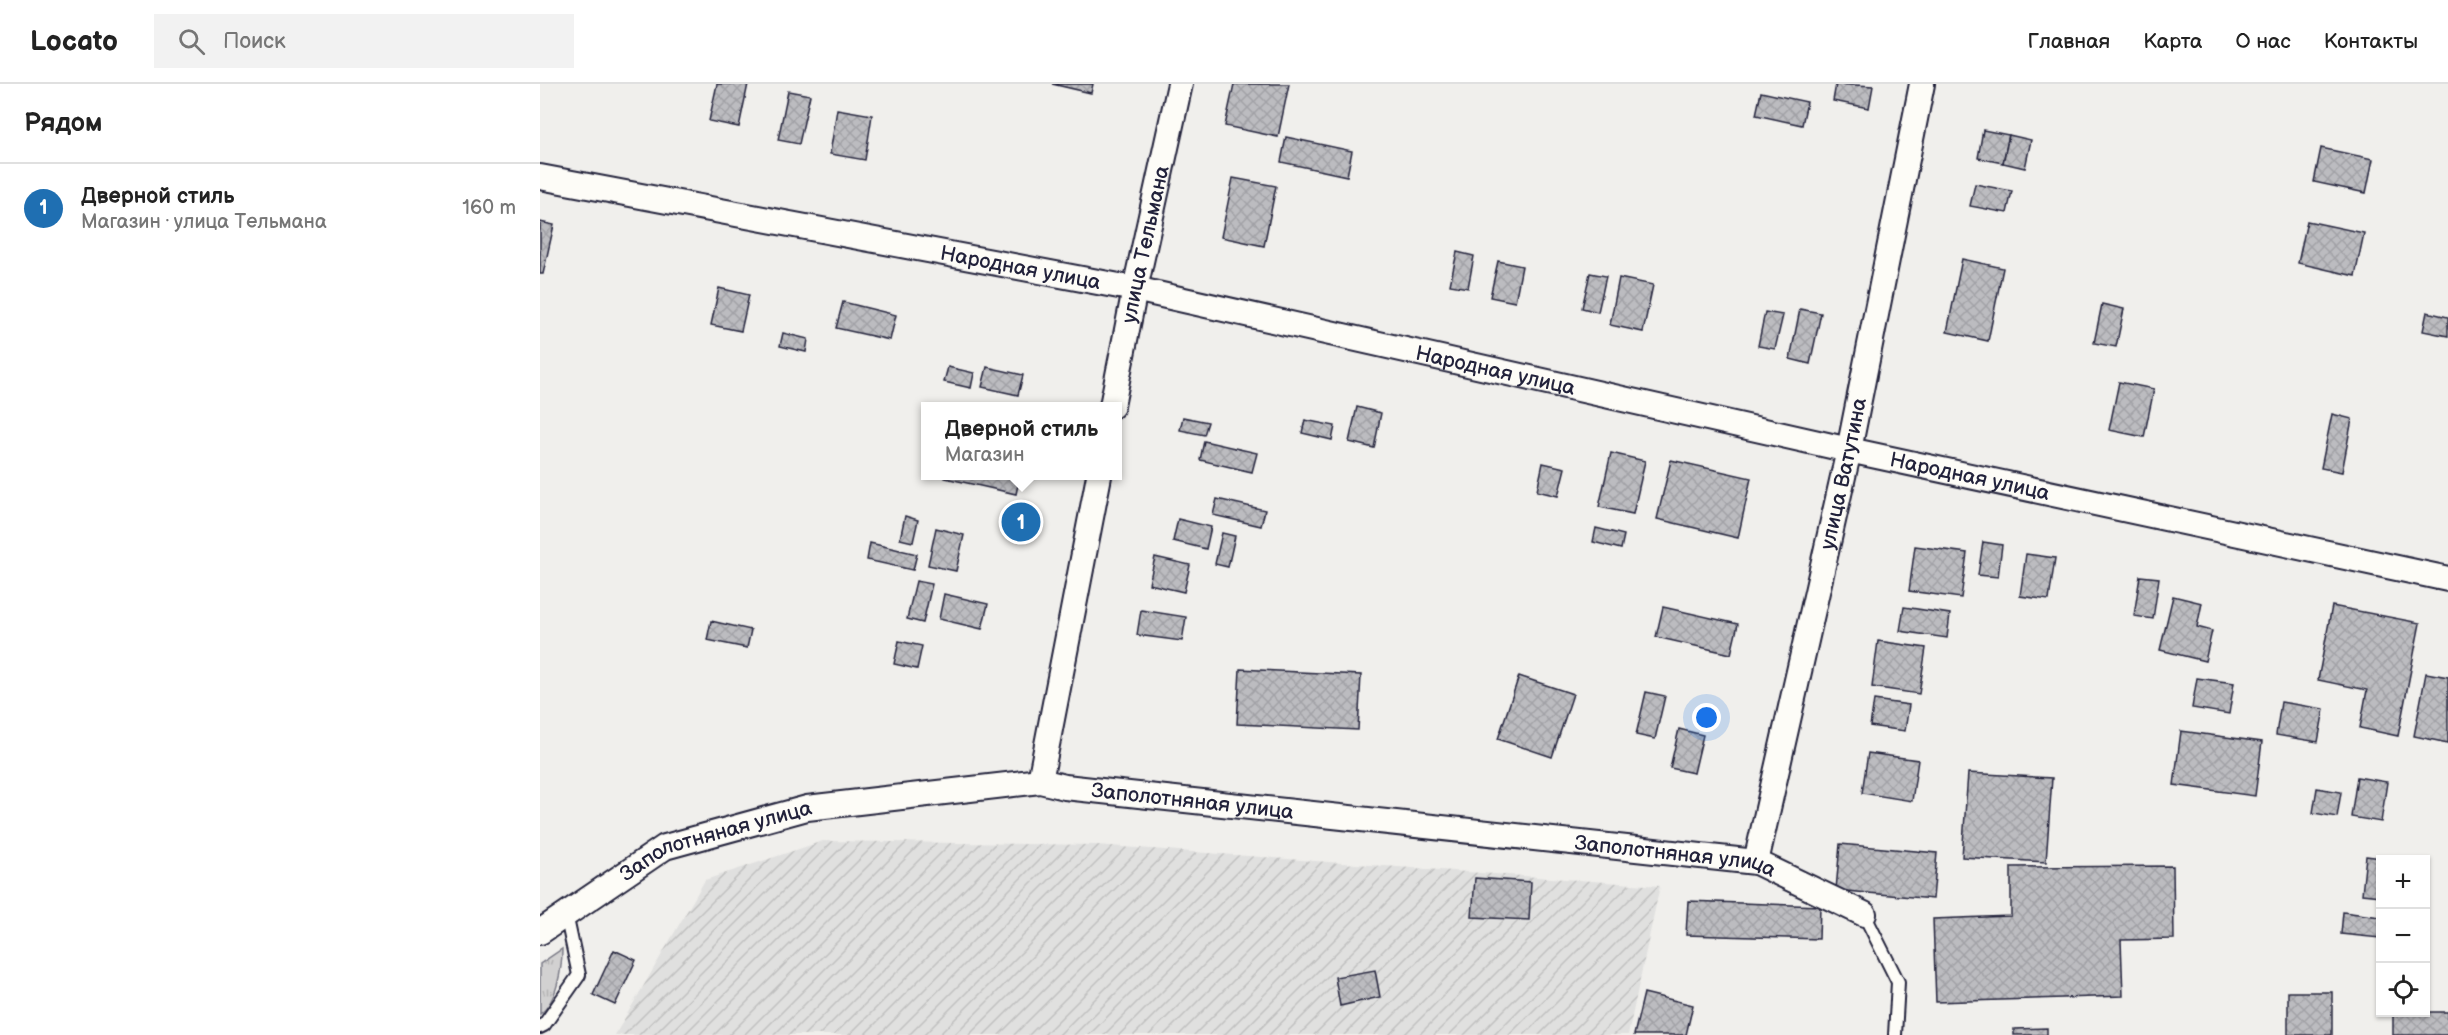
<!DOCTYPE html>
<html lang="ru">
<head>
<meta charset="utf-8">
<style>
  :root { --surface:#fff; --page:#f2f2f2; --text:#222; --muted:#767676; --line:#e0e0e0; --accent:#1f6fb2 }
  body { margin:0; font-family:"Balsamiq Sans",sans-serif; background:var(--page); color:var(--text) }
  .controls { position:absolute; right:18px; bottom:18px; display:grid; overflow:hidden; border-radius:0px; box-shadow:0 2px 4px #0004 }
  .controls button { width:54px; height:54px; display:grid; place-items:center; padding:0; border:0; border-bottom:2px solid var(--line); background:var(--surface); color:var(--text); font:30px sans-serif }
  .you { position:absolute; left:1167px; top:634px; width:21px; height:21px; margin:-15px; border:4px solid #fff; border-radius:50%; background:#1a73e8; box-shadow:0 0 0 9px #1a73e833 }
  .badge { display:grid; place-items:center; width:39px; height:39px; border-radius:50%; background:var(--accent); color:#fff; font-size:20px; font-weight:700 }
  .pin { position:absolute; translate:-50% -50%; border:3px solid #fff; box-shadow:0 2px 6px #0006 }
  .popup { position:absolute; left:381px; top:318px; width:201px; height:78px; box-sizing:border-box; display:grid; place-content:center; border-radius:0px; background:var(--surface); filter:drop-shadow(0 2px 4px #0005); font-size:20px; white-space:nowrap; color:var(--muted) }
  .popup b { font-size:22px; color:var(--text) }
  .popup::after { content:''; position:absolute; left:50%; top:100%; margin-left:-12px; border:12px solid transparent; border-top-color:var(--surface) }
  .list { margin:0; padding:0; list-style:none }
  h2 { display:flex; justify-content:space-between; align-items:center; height:78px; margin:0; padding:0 24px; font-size:26px }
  h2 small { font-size:20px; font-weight:400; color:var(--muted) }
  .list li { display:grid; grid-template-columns:39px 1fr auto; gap:18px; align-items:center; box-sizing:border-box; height:90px; padding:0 24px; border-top:2px solid var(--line) }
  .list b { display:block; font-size:22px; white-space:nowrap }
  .list p { margin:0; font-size:20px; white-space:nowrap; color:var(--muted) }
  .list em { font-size:20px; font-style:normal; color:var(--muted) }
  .icon { flex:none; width:33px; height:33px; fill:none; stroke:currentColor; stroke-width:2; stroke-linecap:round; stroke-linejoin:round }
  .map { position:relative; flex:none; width:1908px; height:951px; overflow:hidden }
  header { display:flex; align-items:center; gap:36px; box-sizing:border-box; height:84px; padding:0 30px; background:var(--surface); border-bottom:2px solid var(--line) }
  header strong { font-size:28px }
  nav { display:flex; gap:33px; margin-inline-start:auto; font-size:21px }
  .search { width:420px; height:54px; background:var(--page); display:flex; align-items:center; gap:15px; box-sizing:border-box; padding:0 21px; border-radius:0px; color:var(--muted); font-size:22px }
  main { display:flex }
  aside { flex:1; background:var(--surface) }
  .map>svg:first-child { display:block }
  .industrial { fill:url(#industrial-furrows) }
  .grass { fill:url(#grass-tufts); stroke:#7a7a86; stroke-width:1.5 }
  .building { fill:url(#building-cross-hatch); stroke:#22223b; stroke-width:1.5 }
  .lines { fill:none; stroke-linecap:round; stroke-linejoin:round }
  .service-casing { stroke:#22223b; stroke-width:16 }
  .minor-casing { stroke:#22223b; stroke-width:28 }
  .service { stroke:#fdfcf7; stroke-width:12 }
  .minor { stroke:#fdfcf7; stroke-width:24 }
  .labels { text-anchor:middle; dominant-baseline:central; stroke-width:4.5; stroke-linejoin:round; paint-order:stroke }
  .street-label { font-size:21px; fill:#22223b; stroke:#fdfcf7 }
</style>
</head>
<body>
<header>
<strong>Locato</strong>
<div class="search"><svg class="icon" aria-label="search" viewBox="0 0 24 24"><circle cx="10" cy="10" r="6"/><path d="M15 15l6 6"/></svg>Поиск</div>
<nav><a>Главная</a><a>Карта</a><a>О нас</a><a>Контакты</a></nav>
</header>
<main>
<aside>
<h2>Рядом<small></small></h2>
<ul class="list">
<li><span class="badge">1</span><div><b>Дверной стиль</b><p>Магазин · улица Тельмана</p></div><em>160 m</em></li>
</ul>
</aside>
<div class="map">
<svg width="1908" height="951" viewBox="0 0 1908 951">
  <defs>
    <pattern id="industrial-furrows" width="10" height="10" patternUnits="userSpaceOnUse" patternTransform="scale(1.5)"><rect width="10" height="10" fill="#e0e0df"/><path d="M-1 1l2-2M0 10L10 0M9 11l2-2" fill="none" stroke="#c0c0c0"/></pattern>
    <pattern id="grass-tufts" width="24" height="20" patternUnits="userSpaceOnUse" patternTransform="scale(1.5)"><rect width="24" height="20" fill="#d2d1d1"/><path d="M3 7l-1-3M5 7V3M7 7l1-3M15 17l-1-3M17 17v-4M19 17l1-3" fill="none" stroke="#b4b3b4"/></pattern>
    <pattern id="building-cross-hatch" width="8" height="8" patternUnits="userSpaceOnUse" patternTransform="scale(1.5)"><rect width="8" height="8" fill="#bcbcc0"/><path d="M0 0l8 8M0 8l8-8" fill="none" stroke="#a1a1a6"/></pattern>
  </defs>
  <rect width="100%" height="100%" fill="#f0efec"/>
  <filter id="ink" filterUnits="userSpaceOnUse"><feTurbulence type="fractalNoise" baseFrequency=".0167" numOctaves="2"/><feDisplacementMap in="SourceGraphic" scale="12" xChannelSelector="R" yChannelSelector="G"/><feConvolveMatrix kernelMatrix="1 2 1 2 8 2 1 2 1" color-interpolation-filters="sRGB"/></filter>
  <g filter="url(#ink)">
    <path class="industrial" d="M283 757 556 761 1120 802 1088 951H75L165 796Z"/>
    <path class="grass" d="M22 865C22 884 17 918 0 930V880Z"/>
    <g class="building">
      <path d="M177 0H208L199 43 169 37Z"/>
      <path d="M512 0H553L551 9Z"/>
      <path d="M694 0H749L738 53 685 42Z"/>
      <path d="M1296 0 1333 2 1329 24 1293 17Z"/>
      <path d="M248 7 270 11 259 60 238 56Z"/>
      <path d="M1221 8 1267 18 1262 41 1216 31Z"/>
      <path d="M297 25 332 31 325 76 290 70Z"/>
      <path d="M1443 46 1469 51 1463 79 1438 74Z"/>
      <path d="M1469 51 1491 56 1485 84 1463 79Z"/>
      <path d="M746 53 812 67 807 92 741 78Z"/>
      <path d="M1781 64 1833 75 1826 109 1774 98Z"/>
      <path d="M693 94 736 102 724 162 681 153Z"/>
      <path d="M1435 100 1472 107 1467 129 1430 122Z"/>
      <path d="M1767 137 1824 149 1815 192 1758 179Z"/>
      <path d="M0 138 14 141 3 190H0Z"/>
      <path d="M917 168 934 172 928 204 910 201Z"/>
      <path d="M1422 175 1463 184 1448 257 1407 248Z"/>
      <path d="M958 177 982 182 975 218 950 213Z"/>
      <path d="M1050 189 1066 192 1058 228 1042 224Z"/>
      <path d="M1079 194 1113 201 1103 248 1070 241Z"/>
      <path d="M179 204 209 211 201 247 171 241Z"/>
      <path d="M303 218 356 231 350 256 296 244Z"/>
      <path d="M1562 220 1584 225 1576 263 1554 259Z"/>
      <path d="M1260 225 1281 229 1270 280 1250 275Z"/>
      <path d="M1225 228 1243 231 1235 265 1218 262Z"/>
      <path d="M1887 228 1908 233V252L1883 247Z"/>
      <path d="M243 249 268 255 266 268 240 262Z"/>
      <path d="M408 283 434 289 431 304 404 298Z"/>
      <path d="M447 283 483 291 478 311 442 303Z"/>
      <path d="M1579 298 1614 305 1604 353 1569 346Z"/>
      <path d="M817 323 841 329 834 364 809 358Z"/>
      <path d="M1792 330 1812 335 1802 388 1781 384Z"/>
      <path d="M643 333 668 338 664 351 640 346Z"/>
      <path d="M765 336 795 342 792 356 762 349Z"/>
      <path d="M664 357 717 369 712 388 660 376Z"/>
      <path d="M1071 369 1105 377 1093 430 1059 423Z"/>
      <path d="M1131 376 1211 394 1198 454 1117 435Z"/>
      <path d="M1003 379 1025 384 1018 412 997 407Z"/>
      <path d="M405 392H480L476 410 405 394Z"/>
      <path d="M677 415 725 426 721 442 673 431Z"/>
      <path d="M365 432 378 436 373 458 360 455Z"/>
      <path d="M638 435 671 443 666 465 633 457Z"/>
      <path d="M396 444 424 451 416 487 388 481Z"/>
      <path d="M1056 444 1084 451 1081 465 1053 458Z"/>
      <path d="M682 449 695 452 688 483 675 480Z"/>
      <path d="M1443 458 1462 461 1458 493 1438 491Z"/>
      <path d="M330 459 377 470 373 486 327 476Z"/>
      <path d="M1375 462 1427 469 1421 514 1369 507Z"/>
      <path d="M1486 470 1515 474 1509 516 1480 512Z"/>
      <path d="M615 473 650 481 644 508 609 500Z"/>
      <path d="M1600 492 1619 494 1613 535 1594 532Z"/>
      <path d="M376 497 392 500 383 539 367 535Z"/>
      <path d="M404 510 448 520 442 545 399 535Z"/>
      <path d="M1633 512 1662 519 1657 543 1672 547 1665 577 1620 566Z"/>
      <path d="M1792 522 1880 539 1858 652 1820 644 1827 606 1778 596Z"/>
      <path d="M1123 523 1198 540 1191 570 1116 553Z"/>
      <path d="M1364 523 1410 530 1407 554 1360 547Z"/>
      <path d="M601 526 646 533 642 557 597 551Z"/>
      <path d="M171 537 211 546 207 564 167 556Z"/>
      <path d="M359 557 382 562 377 585 354 580Z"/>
      <path d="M1338 557 1386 564 1379 610 1332 603Z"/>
      <path d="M700 585 821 591 818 646 697 640Z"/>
      <path d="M1886 589 1908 593V659L1874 652Z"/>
      <path d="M979 592 1033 610 1012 673 958 655Z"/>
      <path d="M1657 594 1694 599 1689 630 1652 624Z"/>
      <path d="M1106 608 1125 612 1115 655 1096 651Z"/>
      <path d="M1334 616 1369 621 1365 647 1330 642Z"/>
      <path d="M1741 618 1784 625 1778 658 1736 651Z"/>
      <path d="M1139 645 1163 651 1154 689 1130 684Z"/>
      <path d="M1641 647 1722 658 1715 712 1634 701Z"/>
      <path d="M1328 669 1378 676 1372 717 1322 709Z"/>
      <path d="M1428 689 1512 694 1506 778 1422 773Z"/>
      <path d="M1817 693 1847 698 1841 738 1811 733Z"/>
      <path d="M1777 704 1801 708 1797 733 1773 729Z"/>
      <path d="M1300 760 1397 769 1393 815 1296 806Z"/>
      <path d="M1826 772 1858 776H1840V812L1822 810Z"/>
      <path d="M1886 779H1889L1886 812Z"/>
      <path d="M1633 782 1634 855 1581 856 1583 912 1396 918 1393 835 1471 832V783Z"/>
      <path d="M935 794 991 798 989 836 932 833Z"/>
      <path d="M1148 817 1280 822 1279 855 1146 851Z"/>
      <path d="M1803 828 1840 833V854L1801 850Z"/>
      <path d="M74 866 96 876 75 921 53 911Z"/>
      <path d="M835 886 840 913 800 922 795 893Z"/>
      <rect x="1748" y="908" width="44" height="43"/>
      <path d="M1104 909 1153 921 1146 951H1094Z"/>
      <rect x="1853" y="928" width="55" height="23"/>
      <path d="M1507 944V951H1474V945Z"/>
    </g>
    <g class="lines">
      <defs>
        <g id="service">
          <path d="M1324 830 1358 898 1355 951"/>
          <path d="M0 943 4 941 39 891 26 830"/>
        </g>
        <g id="minor">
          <path id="s1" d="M0 93 595 205 1309 366 1908 495"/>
          <path id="s2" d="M572 322 595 205 640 0"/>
          <path d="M500 697 559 392"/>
          <path id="s3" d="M1216 778 1309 366 1382 0"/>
          <path id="s4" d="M0 848 125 763 267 724 500 697 525 703 1216 778 1324 830"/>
        </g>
      </defs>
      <use href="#service" class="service-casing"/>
      <use href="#minor" class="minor-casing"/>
      <use href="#service" class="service"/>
      <use href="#minor" class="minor"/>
    </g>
  </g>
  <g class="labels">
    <g class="street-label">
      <text stroke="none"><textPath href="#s2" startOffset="165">улица Тельмана</textPath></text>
      <text stroke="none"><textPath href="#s1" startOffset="489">Народная улица</textPath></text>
      <text stroke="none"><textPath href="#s1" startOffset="975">Народная улица</textPath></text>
      <text stroke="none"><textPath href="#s3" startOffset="398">улица Ватутина</textPath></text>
      <text stroke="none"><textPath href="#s1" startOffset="1461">Народная улица</textPath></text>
      <text stroke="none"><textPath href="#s4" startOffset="687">Заполотняная улица</textPath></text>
      <text stroke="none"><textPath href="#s4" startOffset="201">Заполотняная улица</textPath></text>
      <text stroke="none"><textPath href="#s4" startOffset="1173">Заполотняная улица</textPath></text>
    </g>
  </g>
</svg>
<div class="controls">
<button>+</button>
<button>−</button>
<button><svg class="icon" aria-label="locate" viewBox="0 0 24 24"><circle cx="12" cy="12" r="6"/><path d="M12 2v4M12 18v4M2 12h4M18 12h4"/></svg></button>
</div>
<div class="you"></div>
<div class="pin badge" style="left:481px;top:438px">1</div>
<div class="popup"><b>Дверной стиль</b>Магазин</div>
</div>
</main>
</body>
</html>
